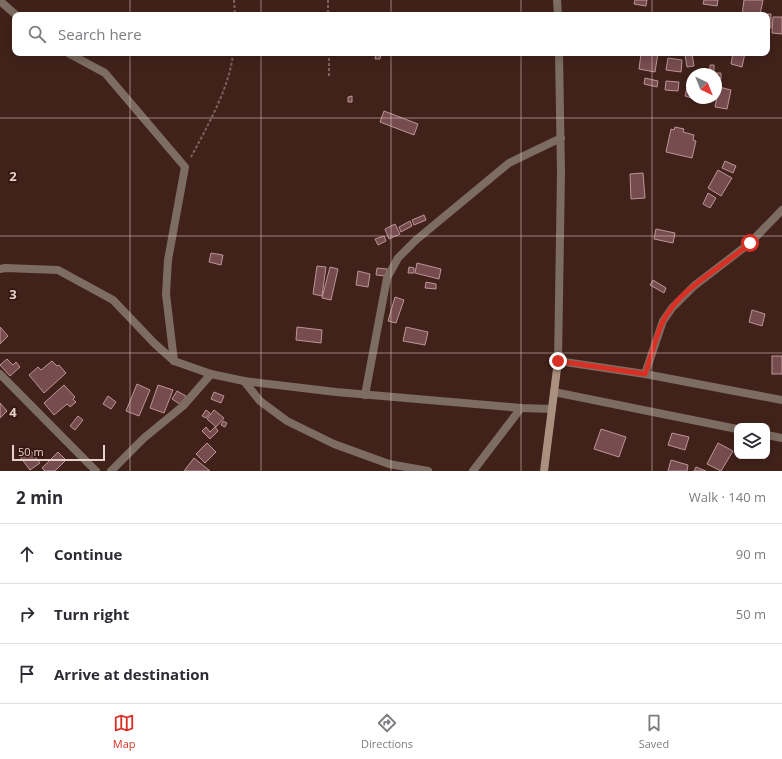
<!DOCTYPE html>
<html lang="en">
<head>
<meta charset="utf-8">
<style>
  :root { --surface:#fff; --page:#f7f7f7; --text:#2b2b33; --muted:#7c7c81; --line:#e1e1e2; --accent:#d93025 }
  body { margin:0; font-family:"Open Sans",sans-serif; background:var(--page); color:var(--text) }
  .controls { position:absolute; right:12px; bottom:12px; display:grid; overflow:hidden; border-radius:8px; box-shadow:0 2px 10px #0003 }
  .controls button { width:36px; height:36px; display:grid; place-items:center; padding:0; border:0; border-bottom:1px solid var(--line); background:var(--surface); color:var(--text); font:20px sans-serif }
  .compass { position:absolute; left:686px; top:68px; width:36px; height:36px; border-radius:50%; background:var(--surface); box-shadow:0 2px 10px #0003; rotate:137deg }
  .scale { position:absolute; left:12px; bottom:10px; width:93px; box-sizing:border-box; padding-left:4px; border:2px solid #e6d1cc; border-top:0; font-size:11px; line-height:14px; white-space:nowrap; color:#e6d1cc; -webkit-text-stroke:3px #351811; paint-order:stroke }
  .stop { position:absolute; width:12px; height:12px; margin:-9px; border:3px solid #d93025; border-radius:50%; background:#fff }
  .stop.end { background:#d93025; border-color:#fff; box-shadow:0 1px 4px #0008 }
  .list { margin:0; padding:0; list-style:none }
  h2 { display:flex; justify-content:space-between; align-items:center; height:52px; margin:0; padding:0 16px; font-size:17px }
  h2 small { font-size:13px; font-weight:400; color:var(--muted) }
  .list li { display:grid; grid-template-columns:26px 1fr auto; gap:12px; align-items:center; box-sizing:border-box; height:60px; padding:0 16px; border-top:1px solid var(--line) }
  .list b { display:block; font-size:15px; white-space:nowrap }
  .list em { font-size:13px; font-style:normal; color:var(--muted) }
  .icon { flex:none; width:22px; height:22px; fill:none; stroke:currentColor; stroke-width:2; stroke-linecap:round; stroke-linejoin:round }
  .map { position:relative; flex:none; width:782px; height:471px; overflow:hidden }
  .search { position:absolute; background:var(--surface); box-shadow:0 2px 10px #0003; left:12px; right:12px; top:12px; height:44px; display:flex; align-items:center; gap:10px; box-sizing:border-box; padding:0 14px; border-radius:8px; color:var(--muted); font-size:15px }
  .sheet { height:232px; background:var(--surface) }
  nav { display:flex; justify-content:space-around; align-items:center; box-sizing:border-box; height:56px; border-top:1px solid var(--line); background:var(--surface); font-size:11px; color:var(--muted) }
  nav a { display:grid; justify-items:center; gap:2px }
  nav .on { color:var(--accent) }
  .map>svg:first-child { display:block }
  .building { fill:#764c4f; stroke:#bd9597 }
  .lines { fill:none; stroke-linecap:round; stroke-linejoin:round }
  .path { stroke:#7d625b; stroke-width:2; stroke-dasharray:3 2; stroke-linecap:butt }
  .street { stroke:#7c6c61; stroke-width:8 }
  .secondary { stroke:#aa907f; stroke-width:8 }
  .route { stroke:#d93025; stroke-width:5 }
  .grid { fill:none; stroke:#e6d1cc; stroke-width:1; stroke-opacity:0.55 }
  .grid-label { font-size:13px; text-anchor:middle; font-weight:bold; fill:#e6d1cc; stroke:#351811; stroke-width:4; stroke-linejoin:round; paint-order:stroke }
</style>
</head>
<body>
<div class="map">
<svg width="782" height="471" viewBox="0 0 782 471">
  <rect width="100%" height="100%" fill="#40221a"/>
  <g class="building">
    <path d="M635 0H647L646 6 634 4Z"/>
    <path d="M704 0H718L717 6 703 4Z"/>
    <path d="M744 0H763L760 15H742Z"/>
    <path d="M765 14H771V28H767V15Z"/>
    <path d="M773 17H782V34L772 33Z"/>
    <path d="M376 53H381L380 59H375Z"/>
    <path d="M651 53H658L655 72 639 69 641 54 650 55Z"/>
    <path d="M733 53H745L742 67 731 64Z"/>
    <path d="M692 54 694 66 687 67 685 55Z"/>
    <path d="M668 58 682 60 681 72 666 70Z"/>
    <path d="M710 65H714V73H721V79H716V74H707V73H710Z"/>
    <path d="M645 78 658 81 657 87 644 84Z"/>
    <path d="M689 80H692V98L685 96Z"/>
    <path d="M666 81 679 82 678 91 665 90Z"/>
    <path d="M719 87 731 90 727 109 715 107Z"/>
    <path d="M352 96V102H348V97Z"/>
    <path d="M693 98H708L707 101Z"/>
    <path d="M384 111 418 124 414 135 380 122Z"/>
    <path d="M675 127 684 129 683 132 694 135 693 140 696 141 692 158 666 152 671 129 674 130Z"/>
    <path d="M725 161 736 166 733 173 722 168Z"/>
    <path d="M718 170 732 178 721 196 708 188Z"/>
    <path d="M643 173 645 198 631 199 630 174Z"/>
    <path d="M708 193 716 198 710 208 703 204Z"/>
    <path d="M424 215 426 220 414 225 412 220Z"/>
    <path d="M410 221 412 226 401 232 399 227Z"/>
    <path d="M395 224 400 234 389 239 385 229Z"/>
    <path d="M656 229 675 233 673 243 654 239Z"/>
    <path d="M384 236 386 241 378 245 375 239Z"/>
    <path d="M211 253 223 255 221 265 209 262Z"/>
    <path d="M417 263 441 269 439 279 415 273Z"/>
    <path d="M317 266 326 267 322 296 313 294Z"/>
    <path d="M330 267 338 269 331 300 322 298Z"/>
    <path d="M409 267 414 268V273H408Z"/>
    <path d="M377 268 387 269 386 276 376 275Z"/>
    <path d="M358 271 370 274 368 287 356 285Z"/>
    <path d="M653 280 666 288 664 293 650 285Z"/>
    <path d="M426 282 436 284V289L425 288Z"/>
    <path d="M395 297 404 300 396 323 388 321Z"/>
    <path d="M752 310 765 314 762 326 749 322Z"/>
    <path d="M0 327 8 336 0 344Z"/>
    <path d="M297 327 322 330 321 343 296 340Z"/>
    <path d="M406 327 428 332 425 345 403 341Z"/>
    <rect x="772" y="356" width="10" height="18"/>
    <path d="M7 359 13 365 16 362 20 367 10 376 0 365Z"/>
    <path d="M52 361 57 366 59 365 66 373 44 393 29 375 38 367 41 370Z"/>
    <path d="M137 384 150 390 139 416 126 411Z"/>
    <path d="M64 385 75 397 73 399 76 402 70 407 67 404 54 415 44 403Z"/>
    <path d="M158 385 173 390 164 413 150 408Z"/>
    <path d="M177 391 186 396 181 405 172 399Z"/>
    <path d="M214 392 224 396 221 403 211 399Z"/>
    <path d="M108 396 116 402 111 409 103 404Z"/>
    <path d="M0 403 7 411 0 418Z"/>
    <path d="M206 410 210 413 206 418 202 416Z"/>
    <path d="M214 410 224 418 216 427 207 419Z"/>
    <path d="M78 416 83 420 75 430 70 426Z"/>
    <path d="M223 421 227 423 225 427 221 425Z"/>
    <path d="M206 427 210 432 215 427 218 431 210 439 202 431Z"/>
    <path d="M601 429 626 437 619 457 594 449Z"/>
    <path d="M672 433 689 437 685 450 668 445Z"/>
    <path d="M207 443 216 452 205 463 196 454Z"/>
    <path d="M718 443 733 451 721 471 707 464Z"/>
    <path d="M28 447 40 463 30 470 18 454Z"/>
    <path d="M58 452 66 460 55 471H45L42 468Z"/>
    <path d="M194 458 210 471H184Z"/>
    <path d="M671 460 688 465 687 471H668Z"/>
    <path d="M696 467 706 471H694Z"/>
  </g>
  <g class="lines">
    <g class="path">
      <path d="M234 0 235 15"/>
      <path d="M328 0V15"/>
      <path d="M329 53V77"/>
      <path d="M191 157C207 127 230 87 233 53"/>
    </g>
    <g class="street">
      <path d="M557 0 558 15"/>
      <path d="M0 1 16 15"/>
      <path d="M68 53 105 73 185 167 168 260 166 294 174 361"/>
      <path d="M559 53 561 173 558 361 645 374 782 400"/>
      <path d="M0 269 5 268 58 270 113 300 154 343 174 361 211 374 244 381 336 392 521 408 552 409"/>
      <path d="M0 374 96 471"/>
      <path d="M645 374 663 321 672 308 694 286 750 243 782 210"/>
      <path d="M244 381 260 401 287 421 334 444 389 464 428 471"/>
      <path d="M554 392 737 429"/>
      <path d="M365 395 387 278 398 258 416 240 509 163 561 138"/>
      <path d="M767 435 782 438"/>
      <path d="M111 471 144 438 183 406 211 374"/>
      <path d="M473 471 521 408"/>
    </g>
    <path class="secondary" d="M544 471 558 361"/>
  </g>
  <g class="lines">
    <path class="route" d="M558 361 645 374C651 357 656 336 663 321 680 288 723 267 750 243"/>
  </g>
  <path class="grid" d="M130 0V15M261 0V15M391 0V15M521 0V15M652 0V15M130 53V471M261 53V471M391 53V471M521 53V471M652 53V471M0 118H782M0 236H782M0 353H782"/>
  <g class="grid-label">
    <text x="13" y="181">2</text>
    <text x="13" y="299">3</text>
    <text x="13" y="417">4</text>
  </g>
</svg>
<div class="controls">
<button><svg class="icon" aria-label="layers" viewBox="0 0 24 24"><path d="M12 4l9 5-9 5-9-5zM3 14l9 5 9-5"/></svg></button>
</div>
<svg class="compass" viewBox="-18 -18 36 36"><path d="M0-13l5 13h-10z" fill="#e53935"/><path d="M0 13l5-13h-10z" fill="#7c7c81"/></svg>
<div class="scale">50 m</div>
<div class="stop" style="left:750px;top:243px"></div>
<div class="stop end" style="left:558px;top:361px"></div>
<div class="search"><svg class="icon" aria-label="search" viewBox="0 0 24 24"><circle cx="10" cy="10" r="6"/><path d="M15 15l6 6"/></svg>Search here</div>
</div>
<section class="sheet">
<h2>2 min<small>Walk · 140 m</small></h2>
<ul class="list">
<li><svg class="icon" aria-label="ahead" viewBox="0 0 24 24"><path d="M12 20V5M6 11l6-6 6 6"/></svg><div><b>Continue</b></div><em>90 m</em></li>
<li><svg class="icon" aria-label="right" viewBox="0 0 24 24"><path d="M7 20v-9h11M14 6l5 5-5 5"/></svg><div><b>Turn right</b></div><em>50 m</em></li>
<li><svg class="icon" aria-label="arrive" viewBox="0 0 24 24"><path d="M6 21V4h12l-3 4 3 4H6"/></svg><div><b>Arrive at destination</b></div></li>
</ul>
</section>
<nav>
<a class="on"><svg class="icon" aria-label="map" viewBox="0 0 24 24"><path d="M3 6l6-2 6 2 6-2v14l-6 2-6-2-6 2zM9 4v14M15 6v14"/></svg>Map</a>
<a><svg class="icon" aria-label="directions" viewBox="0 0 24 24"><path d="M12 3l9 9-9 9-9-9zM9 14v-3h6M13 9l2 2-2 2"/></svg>Directions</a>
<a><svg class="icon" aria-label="saved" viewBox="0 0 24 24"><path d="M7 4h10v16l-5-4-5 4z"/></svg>Saved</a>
</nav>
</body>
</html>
